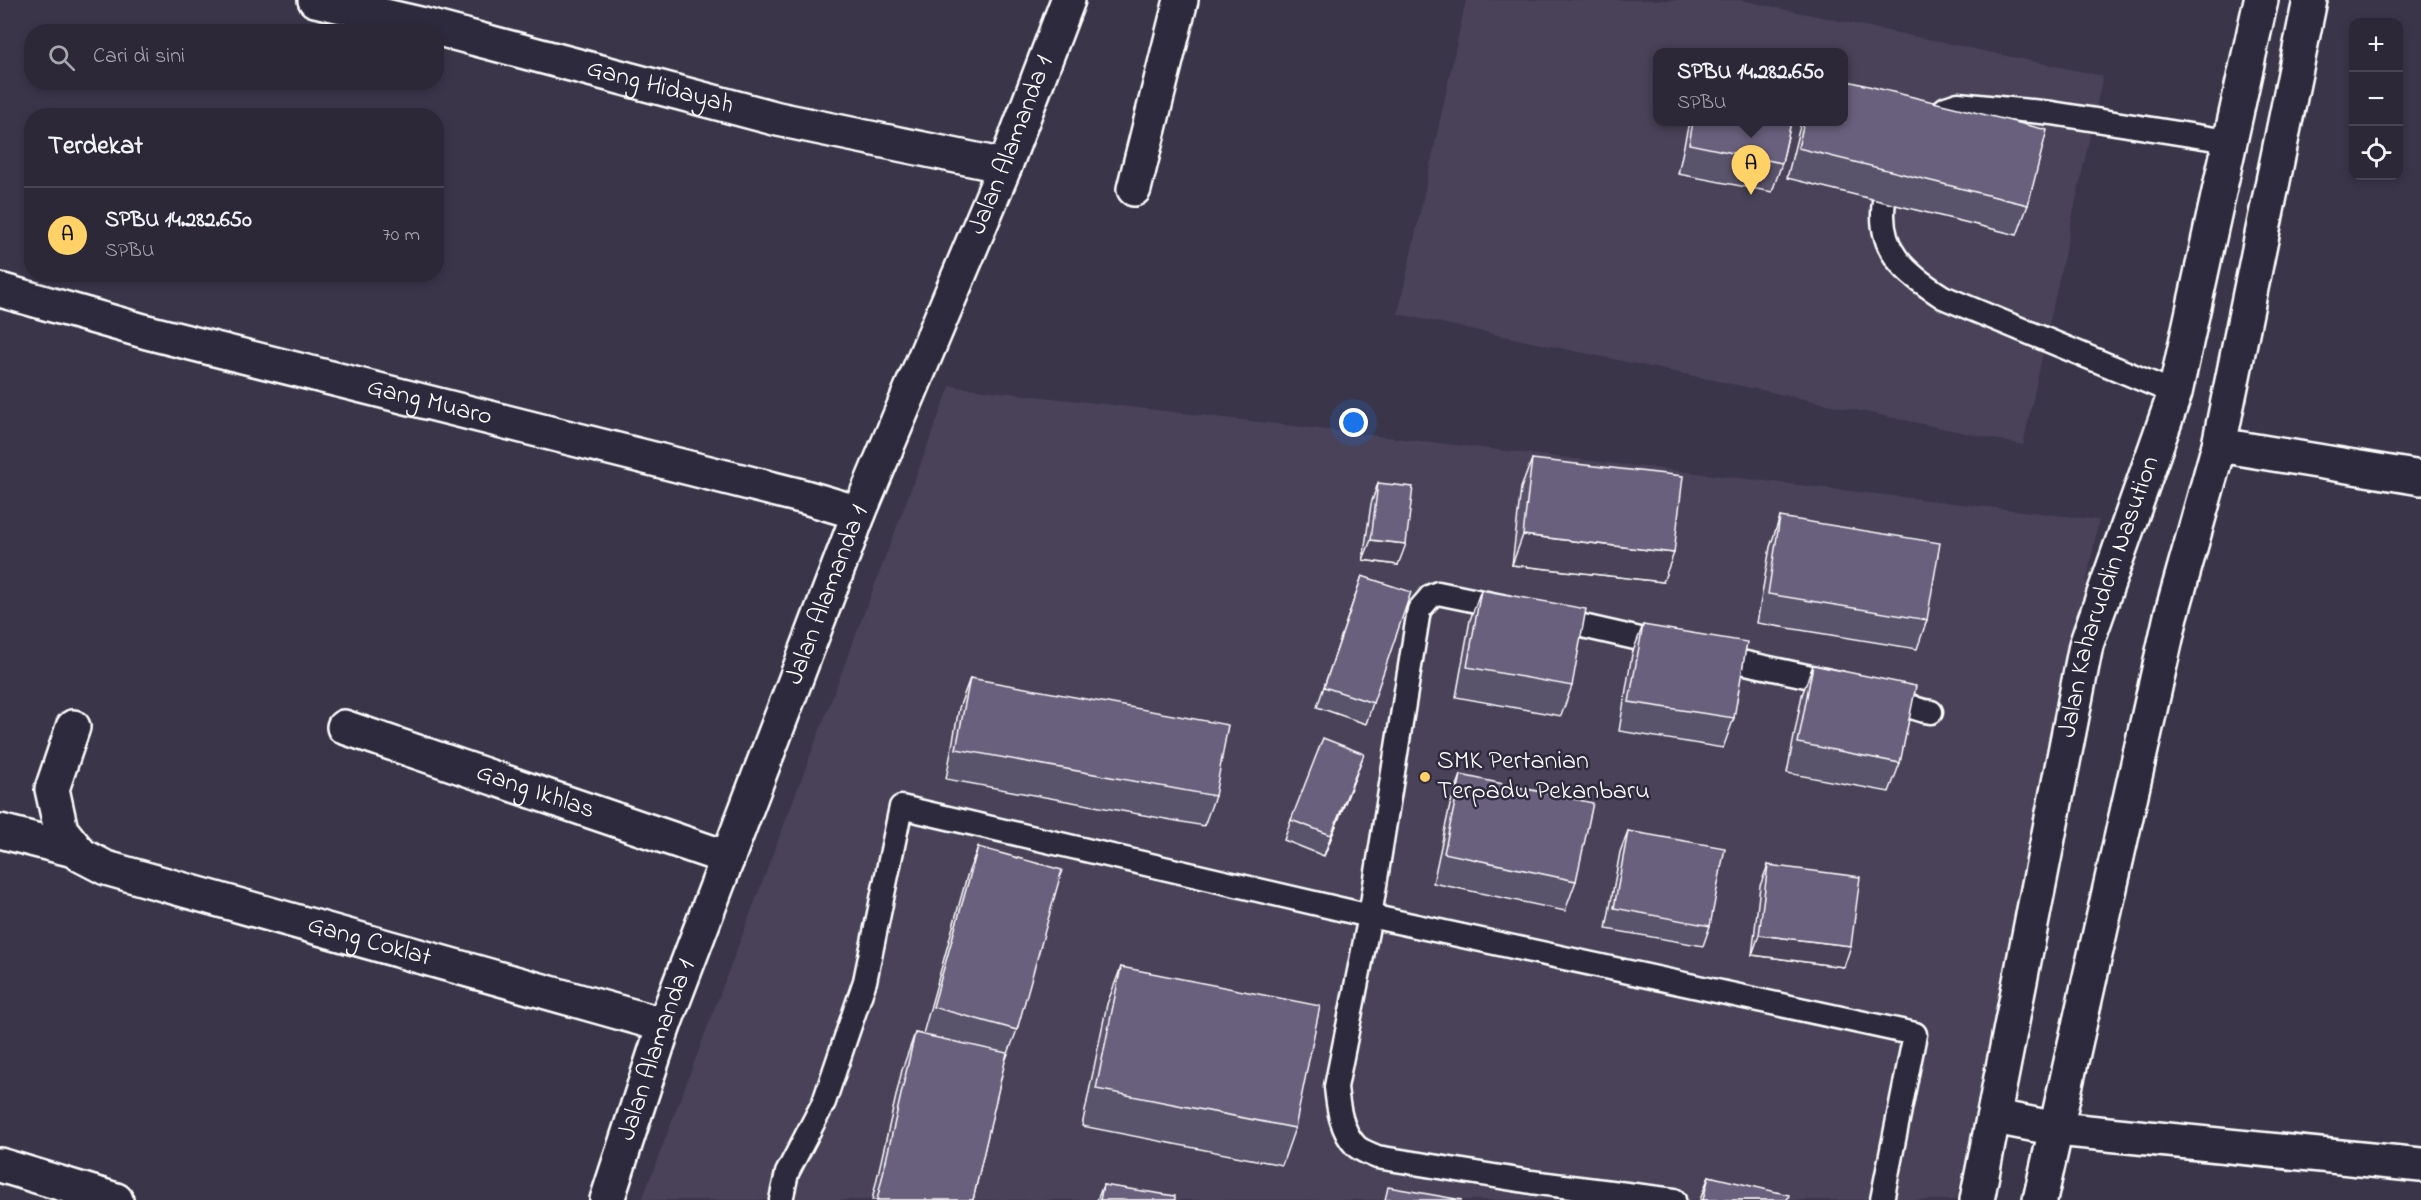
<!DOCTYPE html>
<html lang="id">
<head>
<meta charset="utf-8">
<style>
  :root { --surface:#2c2838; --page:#383443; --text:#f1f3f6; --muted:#a6a6ae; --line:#484453; --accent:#ffd166 }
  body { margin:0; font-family:"Indie Flower",sans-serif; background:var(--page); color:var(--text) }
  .controls { position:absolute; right:18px; top:18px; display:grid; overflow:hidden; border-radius:12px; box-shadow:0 3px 9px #0003 }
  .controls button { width:54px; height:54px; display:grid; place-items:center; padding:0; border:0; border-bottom:2px solid var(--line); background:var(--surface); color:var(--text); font:30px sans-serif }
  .you { position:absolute; left:1354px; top:423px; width:21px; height:21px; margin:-15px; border:4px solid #fff; border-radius:50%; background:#1a73e8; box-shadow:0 0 0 9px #1a73e833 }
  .badge { display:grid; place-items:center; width:39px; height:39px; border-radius:50%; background:var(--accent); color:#111; font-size:20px; font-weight:700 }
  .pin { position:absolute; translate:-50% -50px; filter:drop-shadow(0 2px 3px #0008) }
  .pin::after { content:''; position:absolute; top:32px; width:21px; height:18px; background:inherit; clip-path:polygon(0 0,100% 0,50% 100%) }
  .popup { position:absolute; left:1653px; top:48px; width:195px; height:78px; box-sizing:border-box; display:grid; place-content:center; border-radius:12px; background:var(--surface); filter:drop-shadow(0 2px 4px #0005); font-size:20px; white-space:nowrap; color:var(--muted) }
  .popup b { font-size:22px; color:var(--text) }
  .popup::after { content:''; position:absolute; left:50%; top:100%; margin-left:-12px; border:12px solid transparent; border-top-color:var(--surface) }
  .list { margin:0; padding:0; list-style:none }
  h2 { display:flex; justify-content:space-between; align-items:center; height:78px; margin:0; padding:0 24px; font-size:26px }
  h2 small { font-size:20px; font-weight:400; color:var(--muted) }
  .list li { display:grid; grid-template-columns:39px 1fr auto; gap:18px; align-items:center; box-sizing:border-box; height:96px; padding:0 24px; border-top:2px solid var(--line) }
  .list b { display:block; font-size:22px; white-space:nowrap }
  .list p { margin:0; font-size:20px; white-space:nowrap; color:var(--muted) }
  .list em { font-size:20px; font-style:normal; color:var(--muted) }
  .icon { flex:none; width:33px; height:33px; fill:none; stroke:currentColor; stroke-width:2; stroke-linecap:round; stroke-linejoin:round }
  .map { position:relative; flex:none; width:2421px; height:1200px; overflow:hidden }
  .search { position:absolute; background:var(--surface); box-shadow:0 3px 9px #0003; left:24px; top:24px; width:420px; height:66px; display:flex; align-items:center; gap:15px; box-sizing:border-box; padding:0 21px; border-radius:24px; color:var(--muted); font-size:22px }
  .panel { position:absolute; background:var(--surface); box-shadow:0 3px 9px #0003; left:24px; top:108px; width:420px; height:174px; border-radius:24px }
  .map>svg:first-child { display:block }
  .built { fill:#494259; fill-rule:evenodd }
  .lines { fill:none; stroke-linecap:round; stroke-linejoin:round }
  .service-casing { stroke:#fff; stroke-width:27 }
  .minor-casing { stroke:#fff; stroke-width:38 }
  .trunk-casing { stroke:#fff; stroke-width:38 }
  .service { stroke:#2f2a3d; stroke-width:22 }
  .minor { stroke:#2f2a3d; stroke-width:33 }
  .trunk { stroke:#2f2a3d; stroke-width:33 }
  .wall { fill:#5a536c; stroke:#fff; stroke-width:1.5 }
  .shaded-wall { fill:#4a4358; stroke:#fff; stroke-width:1.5 }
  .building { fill:#69607d; stroke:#fff; stroke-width:1.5 }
  .poi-dot { fill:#ffd166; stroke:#2f2a3d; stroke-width:2 }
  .labels { text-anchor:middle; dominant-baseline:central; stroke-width:5; stroke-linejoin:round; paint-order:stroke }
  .street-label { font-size:26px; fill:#fff; stroke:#2f2a3d }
  .poi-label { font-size:26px; fill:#fff; stroke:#2f2a3d; text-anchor:start }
</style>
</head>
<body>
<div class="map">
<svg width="2421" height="1200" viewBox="0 0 2421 1200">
  <rect width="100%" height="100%" fill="#3b354a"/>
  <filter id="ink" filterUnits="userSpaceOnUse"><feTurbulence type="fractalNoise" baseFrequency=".0167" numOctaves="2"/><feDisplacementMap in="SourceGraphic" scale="12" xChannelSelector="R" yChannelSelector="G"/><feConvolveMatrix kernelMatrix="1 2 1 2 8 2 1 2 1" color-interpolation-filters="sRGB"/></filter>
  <g filter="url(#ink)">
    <g class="built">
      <path d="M1466 0H1740L2103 76 2023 445 1398 314ZM1658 52H1844V122H1658Z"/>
      <path d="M950 386 2099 520 1996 1034 1956 1200H642Z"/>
    </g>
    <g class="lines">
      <defs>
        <g id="service">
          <path d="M1926 124 1946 108 1958 104 2052 113 2228 141"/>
          <path d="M1884 201C1877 251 1905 272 1943 297L2175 393"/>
          <path d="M1506 607 1438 593 1431 596 1419 610 1370 916 1336 1087C1338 1107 1341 1131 1356 1146 1361 1151 1371 1154 1377 1157L1531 1182 1674 1200"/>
          <path d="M1552 619 1666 645"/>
          <path d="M1713 656 1839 683"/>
          <path d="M1886 695C1905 699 1909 710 1931 712"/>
          <path d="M781 1200 787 1173 824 1102 865 981 901 807 1370 916 1915 1034 1882 1200"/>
        </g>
        <g id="minor">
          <path id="s1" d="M315 0 420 24 778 119 1005 166"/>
          <path d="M1134 189 1181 0"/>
          <path id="s2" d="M0 290 147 332 805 497 859 513"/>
          <path d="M2219 445 2421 478"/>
          <path id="s3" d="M73 727 52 789 61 830 81 855 106 868 664 1025"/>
          <path id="s4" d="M344 727 728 858"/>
          <path d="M0 831 78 851"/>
          <path d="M1995 1117 2057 1129 2421 1165"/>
          <path d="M0 1165 116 1200"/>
          <path id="s5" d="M607 1200 664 1025 859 513 1005 166 1068 0"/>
        </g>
        <g id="trunk">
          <path id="s6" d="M1977 1200 2086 645 2175 393 2261 0"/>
          <path d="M2040 1200 2171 616 2219 445 2310 0"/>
        </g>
      </defs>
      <use href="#service" class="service-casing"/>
      <use href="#minor" class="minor-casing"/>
      <use href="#trunk" class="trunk-casing"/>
      <use href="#service" class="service"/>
      <use href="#minor" class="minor"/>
      <use href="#trunk" class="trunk"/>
    </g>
    <g class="wall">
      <path d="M1689 122H1791L1782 163 1772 192 1678 174Z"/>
      <path d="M1801 122H1844L2028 205 2017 235 1787 178Z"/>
      <path d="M1532 459 1663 582 1512 565 1521 488Z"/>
      <path d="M1378 483 1398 565 1363 560 1371 504Z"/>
      <path d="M1780 517 1927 620 1917 649 1757 623 1770 547Z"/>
      <path d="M1362 576 1373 703 1366 724 1317 707Z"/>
      <path d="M1481 590 1572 686 1561 716 1456 697 1470 620Z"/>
      <path d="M1643 625 1734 718 1723 748 1619 731 1632 654Z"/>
      <path d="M1813 665 1900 763 1889 792 1787 773 1802 695Z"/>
      <path d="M970 678 1215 796 1204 826 946 779 959 708Z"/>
      <path d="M1356 775 1324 856 1284 840 1291 820Z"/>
      <path d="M1461 775 1576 881 1565 911 1433 883 1450 805Z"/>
      <path d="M1628 831 1710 926 1703 946 1606 929 1620 852Z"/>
      <path d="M978 847 1017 1030 1006 1059H1005L973 1200H872L902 1070 915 1033 923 1034 967 876Z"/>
      <path d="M1768 865 1844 967 1752 955 1760 886Z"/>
      <path d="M1121 967 1295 1128 1282 1165 1082 1126 1107 1004Z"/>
      <path d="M1709 1176 1787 1200H1700Z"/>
      <path d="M1103 1185 1175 1200H1097Z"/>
    </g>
    <g class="shaded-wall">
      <path d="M1523 535 1674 553 1663 582 1512 565Z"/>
      <path d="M1371 540 1406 544 1398 565 1363 560Z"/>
      <path d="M1364 754 1356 775 1324 856 1331 835Z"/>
      <path d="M1759 935 1851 946 1844 967 1752 955Z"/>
    </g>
    <g class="building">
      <path d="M1844 80 2047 130 2028 205 1798 148 1804 122H1844Z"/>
      <path d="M1693 122H1791L1782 163 1689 144Z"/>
      <path d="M1532 459 1683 476 1674 553 1523 535Z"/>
      <path d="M1378 483 1413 487 1406 544 1371 540Z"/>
      <path d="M1780 517 1940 543 1927 620 1768 594Z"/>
      <path d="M1362 576 1411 592 1373 703 1324 687Z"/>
      <path d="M1481 590 1586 609 1572 686 1467 667Z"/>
      <path d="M1643 625 1747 642 1734 718 1629 702Z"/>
      <path d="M1813 665 1916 686 1900 763 1798 743Z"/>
      <path d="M970 678 1228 725 1215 796 956 749Z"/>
      <path d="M1323 738 1364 754 1331 835 1291 820Z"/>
      <path d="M1461 775 1593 803 1576 881 1444 853Z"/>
      <path d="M1628 831 1725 848 1710 926 1614 908Z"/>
      <path d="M978 847 1062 870 1017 1030 933 1007Z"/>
      <path d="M1768 865 1860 877 1851 946 1759 935Z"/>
      <path d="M1121 967 1320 1006 1295 1128 1096 1089Z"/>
      <path d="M915 1033 1007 1053 973 1200H877Z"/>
      <path d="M1709 1176 1789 1195 1787 1200H1703Z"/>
      <path d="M1103 1185 1175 1196V1200H1100Z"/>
      <path d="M1388 1187 1462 1200H1385Z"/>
    </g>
  </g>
  <circle class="poi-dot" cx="1425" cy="777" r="6"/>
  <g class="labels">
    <g class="street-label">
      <text stroke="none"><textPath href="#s1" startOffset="356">Gang Hidayah</textPath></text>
      <text stroke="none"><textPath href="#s5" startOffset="1130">Jalan Alamanda 1</textPath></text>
      <text stroke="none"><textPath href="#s2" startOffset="444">Gang Muaro</textPath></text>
      <text stroke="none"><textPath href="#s5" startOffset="644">Jalan Alamanda 1</textPath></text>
      <text stroke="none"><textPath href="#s6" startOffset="618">Jalan Kaharuddin Nasution</textPath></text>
      <text stroke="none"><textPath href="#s4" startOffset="202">Gang Ikhlas</textPath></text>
      <text stroke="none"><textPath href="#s3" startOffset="441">Gang Coklat</textPath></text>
      <text stroke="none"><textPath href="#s5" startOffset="158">Jalan Alamanda 1</textPath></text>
    </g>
    <g class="poi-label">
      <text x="1437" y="762">SMK Pertanian<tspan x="1437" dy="30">Terpadu Pekanbaru</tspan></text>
    </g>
  </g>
</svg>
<div class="controls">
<button>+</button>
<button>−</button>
<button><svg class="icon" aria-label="locate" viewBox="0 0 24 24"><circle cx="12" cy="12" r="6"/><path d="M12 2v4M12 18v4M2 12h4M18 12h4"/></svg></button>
</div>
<div class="you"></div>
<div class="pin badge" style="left:1751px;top:195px">A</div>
<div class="popup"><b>SPBU 14.282.650</b>SPBU</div>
<div class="search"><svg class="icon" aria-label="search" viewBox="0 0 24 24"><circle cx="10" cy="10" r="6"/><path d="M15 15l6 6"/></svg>Cari di sini</div>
<section class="panel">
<h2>Terdekat<small></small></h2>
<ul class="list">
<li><span class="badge">A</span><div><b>SPBU 14.282.650</b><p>SPBU</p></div><em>70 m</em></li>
</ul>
</section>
</div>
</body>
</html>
